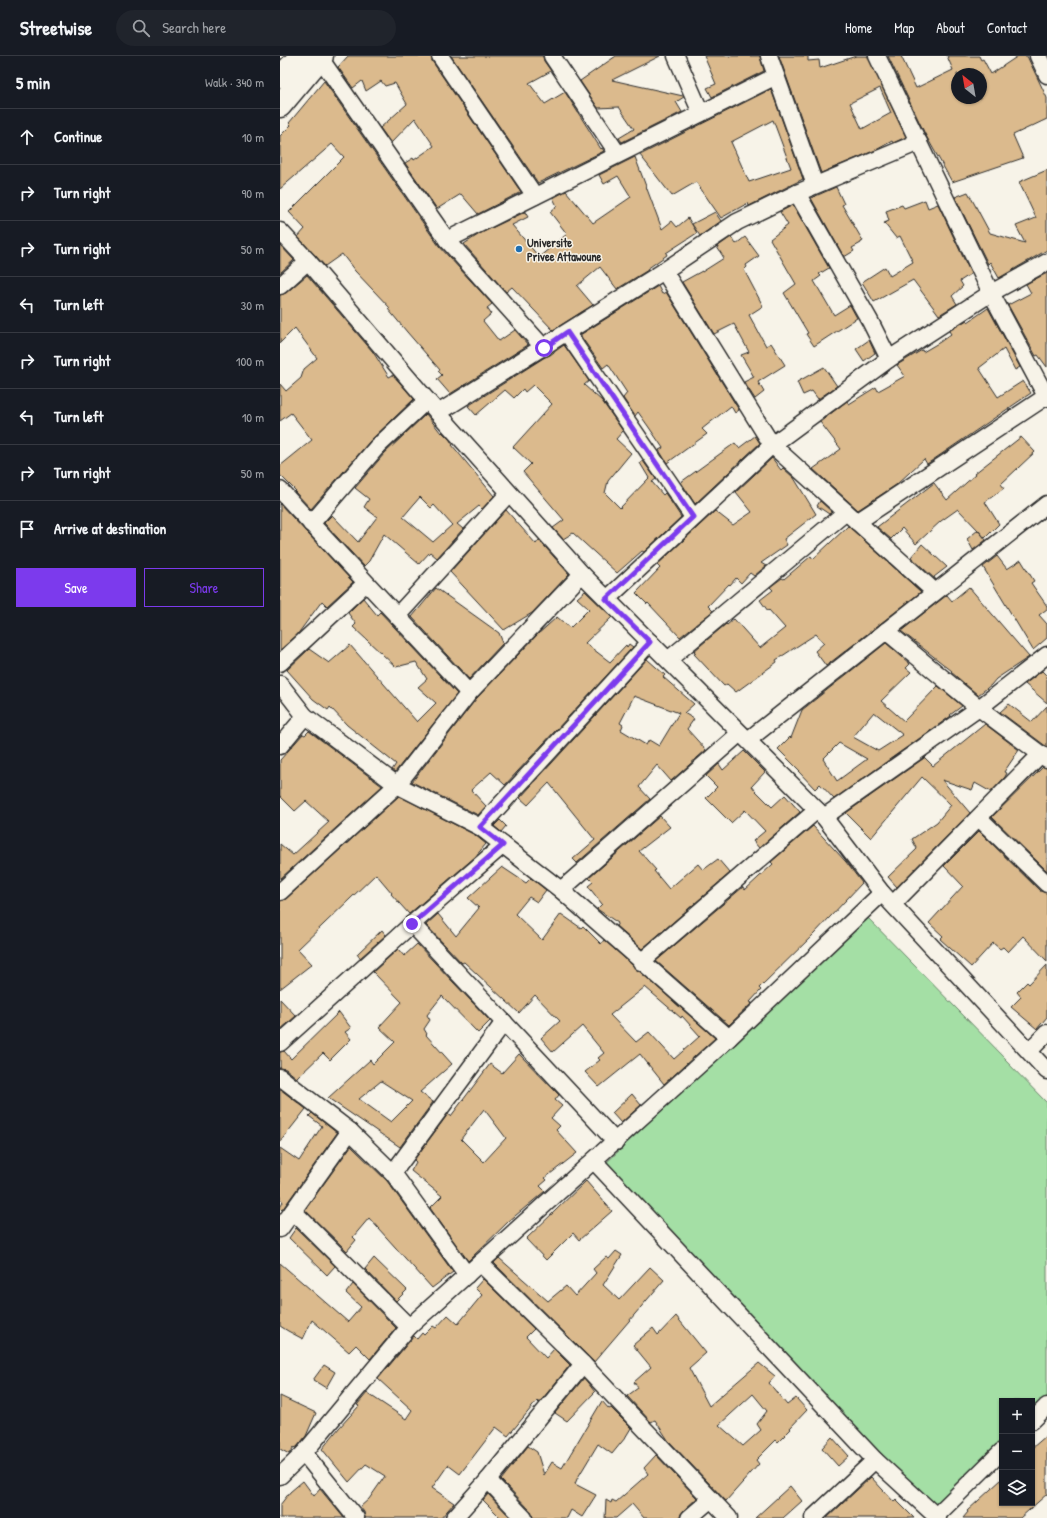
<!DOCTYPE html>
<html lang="en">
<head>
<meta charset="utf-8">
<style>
  :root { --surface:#171b24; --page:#20242c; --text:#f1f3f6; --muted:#9ea1a6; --line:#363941; --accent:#7c3aed }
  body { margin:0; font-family:"Patrick Hand",sans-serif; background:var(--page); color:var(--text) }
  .controls { position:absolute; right:12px; bottom:12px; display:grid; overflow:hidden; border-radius:0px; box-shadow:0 1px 3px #0004 }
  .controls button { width:36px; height:36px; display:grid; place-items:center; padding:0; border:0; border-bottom:1px solid var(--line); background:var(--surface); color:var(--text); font:20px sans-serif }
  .compass { position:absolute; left:671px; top:12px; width:36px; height:36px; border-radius:50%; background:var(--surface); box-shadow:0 1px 3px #0004; rotate:329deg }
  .stop { position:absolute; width:12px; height:12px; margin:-9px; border:3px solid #7c3aed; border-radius:50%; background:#fff }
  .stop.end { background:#7c3aed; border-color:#fff; box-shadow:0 1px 4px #0008 }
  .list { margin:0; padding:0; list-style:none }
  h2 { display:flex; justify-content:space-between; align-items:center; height:52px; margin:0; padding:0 16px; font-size:17px }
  h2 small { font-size:13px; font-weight:400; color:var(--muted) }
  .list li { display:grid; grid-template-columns:26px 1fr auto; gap:12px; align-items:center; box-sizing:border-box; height:56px; padding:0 16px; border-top:1px solid var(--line) }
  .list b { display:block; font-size:15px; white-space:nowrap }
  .list em { font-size:13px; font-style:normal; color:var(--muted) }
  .actions { display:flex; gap:8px; padding:12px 16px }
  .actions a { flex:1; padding:9px 0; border:1px solid var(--accent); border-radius:0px; text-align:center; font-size:14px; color:var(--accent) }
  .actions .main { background:var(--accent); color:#fff }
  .icon { flex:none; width:22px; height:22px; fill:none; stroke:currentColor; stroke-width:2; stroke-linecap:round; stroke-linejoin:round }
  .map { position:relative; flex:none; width:767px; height:1462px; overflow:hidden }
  header { display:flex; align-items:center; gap:24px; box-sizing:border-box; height:56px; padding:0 20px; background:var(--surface); border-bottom:1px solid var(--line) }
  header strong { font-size:19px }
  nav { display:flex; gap:22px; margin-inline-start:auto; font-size:14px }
  .search { width:280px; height:36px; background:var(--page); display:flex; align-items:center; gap:10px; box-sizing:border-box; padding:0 14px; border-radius:22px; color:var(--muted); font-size:15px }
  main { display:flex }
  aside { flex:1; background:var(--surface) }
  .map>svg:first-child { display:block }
  .green { fill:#a4dfa5; stroke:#688568 }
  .building { fill:#dbba8d; stroke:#2b2b2b; fill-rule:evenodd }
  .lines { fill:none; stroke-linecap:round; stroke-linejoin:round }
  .street-casing { stroke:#2b2b2b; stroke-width:19 }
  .primary-casing { stroke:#2b2b2b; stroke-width:25 }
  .street { stroke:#f7f3e8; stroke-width:16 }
  .primary { stroke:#f7f3e8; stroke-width:22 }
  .route { stroke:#7c3aed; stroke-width:5 }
  .poi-dot { fill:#1f6fb2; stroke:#f7f3e8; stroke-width:1.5 }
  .labels { text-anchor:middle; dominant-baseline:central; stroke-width:3; stroke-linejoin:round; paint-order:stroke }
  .poi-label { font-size:12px; font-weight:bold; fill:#2b2b2b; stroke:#f7f3e8; text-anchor:start }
</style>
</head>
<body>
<header>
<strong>Streetwise</strong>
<div class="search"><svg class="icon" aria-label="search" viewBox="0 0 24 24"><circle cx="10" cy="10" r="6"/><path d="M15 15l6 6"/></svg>Search here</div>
<nav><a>Home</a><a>Map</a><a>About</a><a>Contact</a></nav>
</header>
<main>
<aside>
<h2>5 min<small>Walk · 340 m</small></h2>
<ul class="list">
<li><svg class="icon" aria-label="ahead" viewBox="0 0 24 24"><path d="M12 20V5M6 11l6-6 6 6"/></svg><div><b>Continue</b></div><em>10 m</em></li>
<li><svg class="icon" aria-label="right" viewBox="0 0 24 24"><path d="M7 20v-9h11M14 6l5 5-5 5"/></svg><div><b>Turn right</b></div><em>90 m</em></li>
<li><svg class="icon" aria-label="right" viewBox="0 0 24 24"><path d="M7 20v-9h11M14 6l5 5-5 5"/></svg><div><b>Turn right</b></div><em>50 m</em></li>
<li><svg class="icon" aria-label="left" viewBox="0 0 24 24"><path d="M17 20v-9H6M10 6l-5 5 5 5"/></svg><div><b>Turn left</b></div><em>30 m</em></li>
<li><svg class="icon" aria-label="right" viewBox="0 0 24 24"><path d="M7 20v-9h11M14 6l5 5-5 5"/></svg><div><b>Turn right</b></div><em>100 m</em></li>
<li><svg class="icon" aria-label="left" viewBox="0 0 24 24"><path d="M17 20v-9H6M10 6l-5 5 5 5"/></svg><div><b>Turn left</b></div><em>10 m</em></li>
<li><svg class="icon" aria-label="right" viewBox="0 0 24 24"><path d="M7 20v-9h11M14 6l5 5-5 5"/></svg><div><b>Turn right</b></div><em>50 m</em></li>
<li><svg class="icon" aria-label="arrive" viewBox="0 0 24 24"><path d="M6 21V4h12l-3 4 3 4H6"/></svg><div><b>Arrive at destination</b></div></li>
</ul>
<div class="actions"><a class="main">Save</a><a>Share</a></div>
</aside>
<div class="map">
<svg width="767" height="1462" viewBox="0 0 767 1462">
  <rect width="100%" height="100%" fill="#f7f3e8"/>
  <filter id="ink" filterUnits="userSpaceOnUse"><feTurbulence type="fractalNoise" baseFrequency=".025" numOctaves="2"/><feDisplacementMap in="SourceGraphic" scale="8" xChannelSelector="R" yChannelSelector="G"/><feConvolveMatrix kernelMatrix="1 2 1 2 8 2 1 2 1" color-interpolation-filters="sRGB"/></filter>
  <g filter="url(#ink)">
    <path class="green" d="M585 859 726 1003 725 1004 767 1047V1343L752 1357V1345H722V1386L653 1452 323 1110Z"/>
    <g class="building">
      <path d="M68 0H151L152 5 241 136 198 158 181 138 157 153 125 107 133 102 134 104 154 90 135 62 111 87 100 72 127 48 115 27 105 30 101 25 86 35 82 25 73 32 58 11Z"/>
      <path d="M171 0H263L264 5 271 15 249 27 265 48 285 36 321 93 322 92 324 95 258 127Z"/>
      <path d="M336 0H380L332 24 403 40 404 41 396 46 402 56 342 86 339 82 354 73 339 51 318 52 300 25Z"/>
      <path d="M424 0H480L484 15 432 41 427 32 436 28Z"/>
      <path d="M499 0H528V5L539 4 540 12 576 0H588L626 81 613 87 612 85 598 93 541 117ZM600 32 611 57 582 73 570 47Z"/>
      <path d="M608 0H621L636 32 673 14 667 0H699L701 4 703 3 711 18 738 0H747L767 42V63L733 79 743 102 672 126 645 78ZM677 18H701V42H677Z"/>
      <path d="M44 25 159 190 212 248 207 252 211 258 203 265 219 285 235 274 248 289 170 338 157 323 162 319 158 315 160 314 127 276 108 253 110 252 75 215 62 198 45 210 18 181 25 173 9 156 64 101 52 88 0 133V80L11 69 9 67Z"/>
      <path d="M491 33 523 123 469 150 468 147 441 162 416 126 392 140 360 99ZM493 64 511 112 469 126 451 86Z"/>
      <path d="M355 101 382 173 392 165 397 171 408 162 417 177 386 197 387 199 367 213 368 214 337 233 320 211 297 230 313 249 273 274 232 231 226 236 184 188 201 177 245 156 248 161 232 169 259 201 287 178 270 156 277 150 273 142 286 135 313 167 351 141 338 120 324 128 319 119Z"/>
      <path d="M767 114V194L719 222 710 206 708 208 675 141 688 136 710 177 745 187 736 170 756 162 739 126Z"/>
      <path d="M556 131 564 148 562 149 583 185 581 186V187L572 192 574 195 564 201 531 142Z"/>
      <path d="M645 144 648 152 658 148 691 218 680 225 683 230 672 240 677 248 659 259 633 224 594 246 582 226 605 211 610 220 633 206 620 180 616 182 604 167 609 165 606 155 622 149 624 152Z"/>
      <path d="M513 149 549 212 539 218 541 220 534 225 554 259 570 249 577 262 534 290 526 278 528 277 504 237 516 228 490 183 508 169 500 156Z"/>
      <path d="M435 156 441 165 420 180 412 168Z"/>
      <path d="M451 181 456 188 465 181 479 200 466 209 467 211 464 214 483 250 469 259 486 290 491 287 505 309 478 326 484 336 475 343 464 326 474 321 461 299 469 296 454 268 434 278 402 226 422 215V216L444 202 437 191Z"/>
      <path d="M0 189 14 204 0 217Z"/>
      <path d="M767 217V311L758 299 756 300 728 249 751 237 746 228Z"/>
      <path d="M27 219 93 296 109 321 113 319 134 343 90 385 31 453 15 436 16 435 0 419V410L32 384 11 357 0 365V328L6 335 21 322 24 313 37 302 15 272 0 287V239L6 237Z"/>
      <path d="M378 230 382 238 386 236 459 354 455 357 451 350 422 373 427 378 387 407 379 394 383 392 368 370 358 356 355 360 343 342 347 337 328 308 323 312 300 279Z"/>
      <path d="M708 252 740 311 735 314 724 293 699 312 718 341 743 325 751 337 647 408 644 403 616 429 578 454 533 413 561 393 540 366 567 345 569 348 596 331 598 335 625 320 617 309 642 294 643 296 660 286 671 278 669 275 687 264 688 266Z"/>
      <path d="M589 284 595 297 584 305 576 293Z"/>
      <path d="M284 289 309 325 304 329 322 345 343 375 336 383 351 397 328 425 325 437 340 452 369 422 360 407 363 405 376 423 372 426 383 439 385 437 401 461 364 496 362 495 337 517 293 477 283 483 273 472 284 464 243 416 251 408 233 391 272 348 253 329 245 336 243 333 234 342 225 334 196 359 188 350 265 301 270 299Z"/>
      <path d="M544 311 557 330 538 343 532 335 523 339 517 326Z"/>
      <path d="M146 358 161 377 162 376 170 384 173 389H172L214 440 202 453 199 450 177 468 183 473 157 502 150 496 139 508 104 478 89 505 84 510 44 467 52 459 78 486 97 461 84 451 89 443 75 432 104 398ZM140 441 151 452 154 449 172 469 153 486 123 461Z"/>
      <path d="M475 380 480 387 415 448 401 426 455 387 459 392Z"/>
      <path d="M741 381 755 396 721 428 724 432 705 446 719 468 705 482 698 474 706 484 693 494 687 483 698 474 678 453 661 465 636 488 622 472 611 483 597 471 654 427 667 444 696 418 695 417Z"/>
      <path d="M492 402 501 414 503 412 514 422 536 458 504 483 507 489 481 507 486 510 474 520 470 517 461 527 456 522 450 529 449 528 428 550 433 555 400 581 368 547 367 548 356 537 380 512 377 509 435 455 453 469 472 456 456 436Z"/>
      <path d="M540 445 552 456 549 458 537 450Z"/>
      <path d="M0 448 73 526 47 550 42 545 17 579 0 594Z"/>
      <path d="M226 454 256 488 259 484 289 518 252 557 224 574 170 516Z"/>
      <path d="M568 470 641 536 546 610 535 595 544 587 536 578 496 604 497 606 456 636 447 628 444 630 414 598 416 597 414 595 446 568 447 569 454 563 480 592 505 572 489 554 488 555 480 544 493 534 490 531 502 522 504 523 531 500 533 503Z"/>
      <path d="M642 488 667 511 654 521 656 524 631 501Z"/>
      <path d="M717 500 727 513 741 504 754 525 751 527 767 550V553L759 559 767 568V582L753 594 703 511Z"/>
      <path d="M689 531 749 601 716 623 711 629 698 639 671 616 672 615 621 575 667 539 672 545Z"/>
      <path d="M156 532 219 577 223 587 189 623 132 561Z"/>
      <path d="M305 535 332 561 305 587 330 606 346 589 347 591 349 588 353 591 225 729 211 716 191 734 206 750 198 759 132 726 196 643 257 579 277 561 290 572 309 553 297 542Z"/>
      <path d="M83 542 97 559 100 556 177 638 115 716 112 714 116 708 67 669 50 651 48 654 33 643 7 614 29 593 49 607 70 589 137 666 156 647 138 631 147 623 136 606 116 611 73 571 76 568 68 557Z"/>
      <path d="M606 587 630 608 626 612 631 616 601 645 624 665 658 630 682 650 670 659 671 660 554 743 540 728 535 733 519 716 520 715 498 693 510 681 511 682 522 654ZM594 656 623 679 598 695 573 681ZM559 687 587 703 557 725 543 703Z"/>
      <path d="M367 603 385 619 383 621 414 648 404 657 414 663 407 673 426 694 391 725 377 709 359 731 370 743 297 807 293 803 315 784 269 727 248 749 240 742ZM354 640 399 657 379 690 369 684 366 689 341 674 343 669 340 667Z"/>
      <path d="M762 615 767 620V647L745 628Z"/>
      <path d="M729 648 752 666 767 650V691L720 656Z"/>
      <path d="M705 668 739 694 724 716 727 717 725 721 711 736 695 727 692 734 662 724 690 757 617 831 608 821 637 793 632 783 657 766 671 749 642 721 591 782 566 757 647 700 645 702 653 710Z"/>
      <path d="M29 675 102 730 0 823V788L13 799 49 766 26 745 15 755 0 740V704L23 678 25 679Z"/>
      <path d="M464 695 485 716 472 730 475 734 492 751 505 739 520 756 479 792 473 785 485 775 465 754 451 767 426 742 437 731 426 720 439 708 443 714Z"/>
      <path d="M763 711 767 712V815L712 761Z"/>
      <path d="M119 740 195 779 206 788 195 801 129 858 111 838 112 837 96 818 18 893 32 908 0 933V845L6 843Z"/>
      <path d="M380 760 390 771 359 795 376 814 374 815 389 833 418 808 423 814 438 803 450 817 362 893 336 870 338 867 317 853 322 848 308 830 313 826 309 822Z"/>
      <path d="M220 764 226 770 221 776 214 770Z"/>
      <path d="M533 770 566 806 582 827 534 878 479 932 481 934 470 946 472 947 449 969 376 905 463 831 465 834 493 808 491 806Z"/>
      <path d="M699 775 760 835 767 837V905L743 880 728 896 723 891 720 893 713 887 691 911 660 883 663 880 649 867 683 830 664 810Z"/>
      <path d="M222 811 246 827 251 822 266 834 257 846 249 841 235 858 262 884 281 858 301 872 303 870 321 888 324 884 435 982 384 1028 360 998 319 1031 305 1016 320 1004 318 1002 324 997 302 970 273 996 261 982 280 965 255 939 239 957 184 906 182 907 146 869 158 858 176 880 199 852 188 842ZM365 931 401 962 402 960 420 980 394 1003 369 976 356 986 330 959Z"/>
      <path d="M102 874 106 879 80 902 77 898Z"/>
      <path d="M137 888 210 965 198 977 162 940 147 959 150 964 144 973 147 978 146 979 172 1008 140 1036 153 1046 120 1091 48 1042 90 1004 93 1008 115 986 99 971 122 946 93 916 118 893 124 900ZM101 1025 132 1045 111 1066 79 1043Z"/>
      <path d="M767 909V961L757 973 731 951 741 941 737 936 747 926 749 928Z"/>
      <path d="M0 943 16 960 0 974Z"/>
      <path d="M59 956 71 972 65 976 71 983 50 1004 43 997 17 1022 6 1013 0 1012V996L4 995 11 1003Z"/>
      <path d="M239 998 279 1039 275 1044 282 1050 271 1062 280 1070 276 1074 297 1097 265 1122 267 1124 260 1130 265 1135 229 1165 188 1205 150 1152 162 1140 131 1115 136 1106 134 1104 168 1058 171 1060 210 1008 222 1017ZM204 1053 226 1082 204 1106 181 1083Z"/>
      <path d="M0 1033 26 1053 0 1086Z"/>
      <path d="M352 1038 361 1049 341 1067 332 1057Z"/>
      <path d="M32 1057 57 1077 2 1154 0 1152 3 1146 0 1142V1092L19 1105 42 1070 29 1060Z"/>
      <path d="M71 1090 107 1125 173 1216 152 1232 89 1162 73 1181 76 1184 67 1195 25 1154Z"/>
      <path d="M306 1125 332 1155 299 1184 293 1177 266 1204 246 1183Z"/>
      <path d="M16 1172 55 1210 47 1219 9 1182Z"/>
      <path d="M336 1195 342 1199 323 1229 339 1244 370 1211 384 1224 314 1306 214 1207 219 1202 268 1245 286 1230 295 1240 316 1217 313 1213 326 1201 329 1203Z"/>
      <path d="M94 1202 127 1234 116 1245 85 1213Z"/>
      <path d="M0 1207 68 1266 81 1251 66 1237 73 1228 116 1272 90 1303 76 1289 69 1296 32 1264 23 1283 8 1275 0 1270Z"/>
      <path d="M203 1223 254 1273 246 1281 266 1302 274 1293 290 1309 259 1347 257 1345 228 1380 216 1371 180 1418 168 1409 152 1432 174 1447 161 1462H85L84 1456 80 1451 89 1443 105 1420 86 1408 69 1426 42 1393 59 1372 79 1350 77 1349 87 1337 126 1363 132 1354 98 1323 134 1280 137 1283 142 1277 144 1279 153 1270 156 1272 168 1259 178 1268 202 1239 195 1232Z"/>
      <path d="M396 1260 426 1297 409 1312 429 1350 479 1307 495 1320 489 1327 507 1349 516 1342 527 1354 510 1372 511 1373 498 1386 496 1384 476 1404 479 1408 446 1445 388 1384 375 1364 371 1366 347 1340 358 1332 354 1326 371 1311 353 1289 373 1272 378 1279ZM473 1338 487 1355 477 1368 481 1374 463 1390 439 1369Z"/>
      <path d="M44 1309 55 1316 46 1332 33 1324Z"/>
      <path d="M304 1322 315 1336 287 1365 275 1357Z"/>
      <path d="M0 1340 36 1357 26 1380 17 1391 15 1392 14 1391 9 1398 0 1393Z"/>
      <path d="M322 1345 329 1353 331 1352 351 1372 345 1382 332 1398 318 1388 297 1423 295 1428 316 1439 302 1461 291 1454 287 1462H253L251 1455 221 1424 248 1390 257 1396 264 1419 272 1406 282 1412Z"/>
      <path d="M767 1379V1438L740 1462H683L688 1456 687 1455 722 1423V1447H752V1392Z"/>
      <path d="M552 1381 569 1400 558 1410 542 1392Z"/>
      <path d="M376 1399 417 1442 403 1455 400 1462H364L352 1448 336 1462H325L326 1444 331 1447 332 1444 336 1446 368 1418 364 1412Z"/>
      <path d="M591 1421 614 1446 616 1444 634 1462H547Z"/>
      <path d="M23 1425 34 1440 40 1433 64 1462H0V1449L10 1436Z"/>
      <path d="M510 1430 522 1445 503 1462H475Z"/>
      <path d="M208 1438 231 1462H221L203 1444Z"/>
    </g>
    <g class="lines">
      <defs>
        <g id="street">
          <path d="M160 0 255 140"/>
          <path d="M272 0 338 98"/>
          <path d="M396 0 421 57"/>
          <path d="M489 0 535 129"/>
          <path d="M597 0 711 237 767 342"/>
          <path d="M758 0 767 19"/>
          <path d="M40 2 167 184 264 292"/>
          <path d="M517 137 590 265 609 303"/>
          <path d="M0 175 28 205 158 357 302 518 544 761 602 837 767 1015"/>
          <path d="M167 184 496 20"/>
          <path d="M384 215 492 389 655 536"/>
          <path d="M0 230 28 205"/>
          <path d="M287 277 413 461"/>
          <path d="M158 357 384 215 457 166 517 137 639 86"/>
          <path d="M0 434 189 637"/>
          <path d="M577 466 767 340"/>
          <path d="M31 468 97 391 147 344"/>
          <path d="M327 543 492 389 609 303 711 237 767 206"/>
          <path d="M117 560 229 437"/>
          <path d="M606 575 699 652 767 703"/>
          <path d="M388 604 566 456"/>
          <path d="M0 607 86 527"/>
          <path d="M0 628 25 660 117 729 200 771 281 834 449 982"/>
          <path d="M468 684 767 448"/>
          <path d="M0 690 25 660"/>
          <path d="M544 761 699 652 767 599"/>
          <path d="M699 762 767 828"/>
          <path d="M200 771 370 586"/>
          <path d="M281 834 460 677"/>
          <path d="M0 836 117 729 189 637 302 518"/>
          <path d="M613 848 761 698"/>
          <path d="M132 868 336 1086"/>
          <path d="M361 906 537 754"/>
          <path d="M0 987 132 868 223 789"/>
          <path d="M749 995 767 977"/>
          <path d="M0 1021 70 1075 113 1117 187 1219"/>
          <path d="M314 1105 595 1404 658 1462"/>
          <path d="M113 1117 224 966"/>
          <path d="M13 1155 129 1271"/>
          <path d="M0 1173 70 1075"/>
          <path d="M200 1207 303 1308 449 1462"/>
          <path d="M752 1365 767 1350"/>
          <path d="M24 1397 76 1462"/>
          <path d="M0 1420 24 1397 129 1271 449 982 602 837"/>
          <path d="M208 1424 244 1462"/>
          <path d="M656 1460 722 1395"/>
          <path d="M174 1462 208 1424 303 1308"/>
          <path d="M409 1462 431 1443"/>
          <path d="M533 1462 595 1404"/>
        </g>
        <g id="primary">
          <path d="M0 21 21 0"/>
          <path d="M0 50 42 0"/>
        </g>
      </defs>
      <use href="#street" class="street-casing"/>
      <use href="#primary" class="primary-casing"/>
      <use href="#street" class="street"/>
      <use href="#primary" class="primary"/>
    </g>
  </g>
  <g class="lines" filter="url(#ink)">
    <path class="route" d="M132 868 223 789 200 771 370 586 326 543 413 461 287 276 264 292"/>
  </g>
  <circle class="poi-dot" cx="239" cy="193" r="4"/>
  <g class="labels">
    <g class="poi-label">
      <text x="247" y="186">Universite<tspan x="247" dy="14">Privee Attawoune</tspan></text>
    </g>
  </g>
</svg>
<div class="controls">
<button>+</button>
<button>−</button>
<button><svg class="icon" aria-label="layers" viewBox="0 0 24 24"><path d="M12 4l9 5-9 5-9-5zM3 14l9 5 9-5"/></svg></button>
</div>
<svg class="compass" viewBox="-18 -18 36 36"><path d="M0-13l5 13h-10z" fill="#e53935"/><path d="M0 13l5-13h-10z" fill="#9ea1a6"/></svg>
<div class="stop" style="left:264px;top:292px"></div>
<div class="stop end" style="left:132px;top:868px"></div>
</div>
</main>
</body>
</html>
